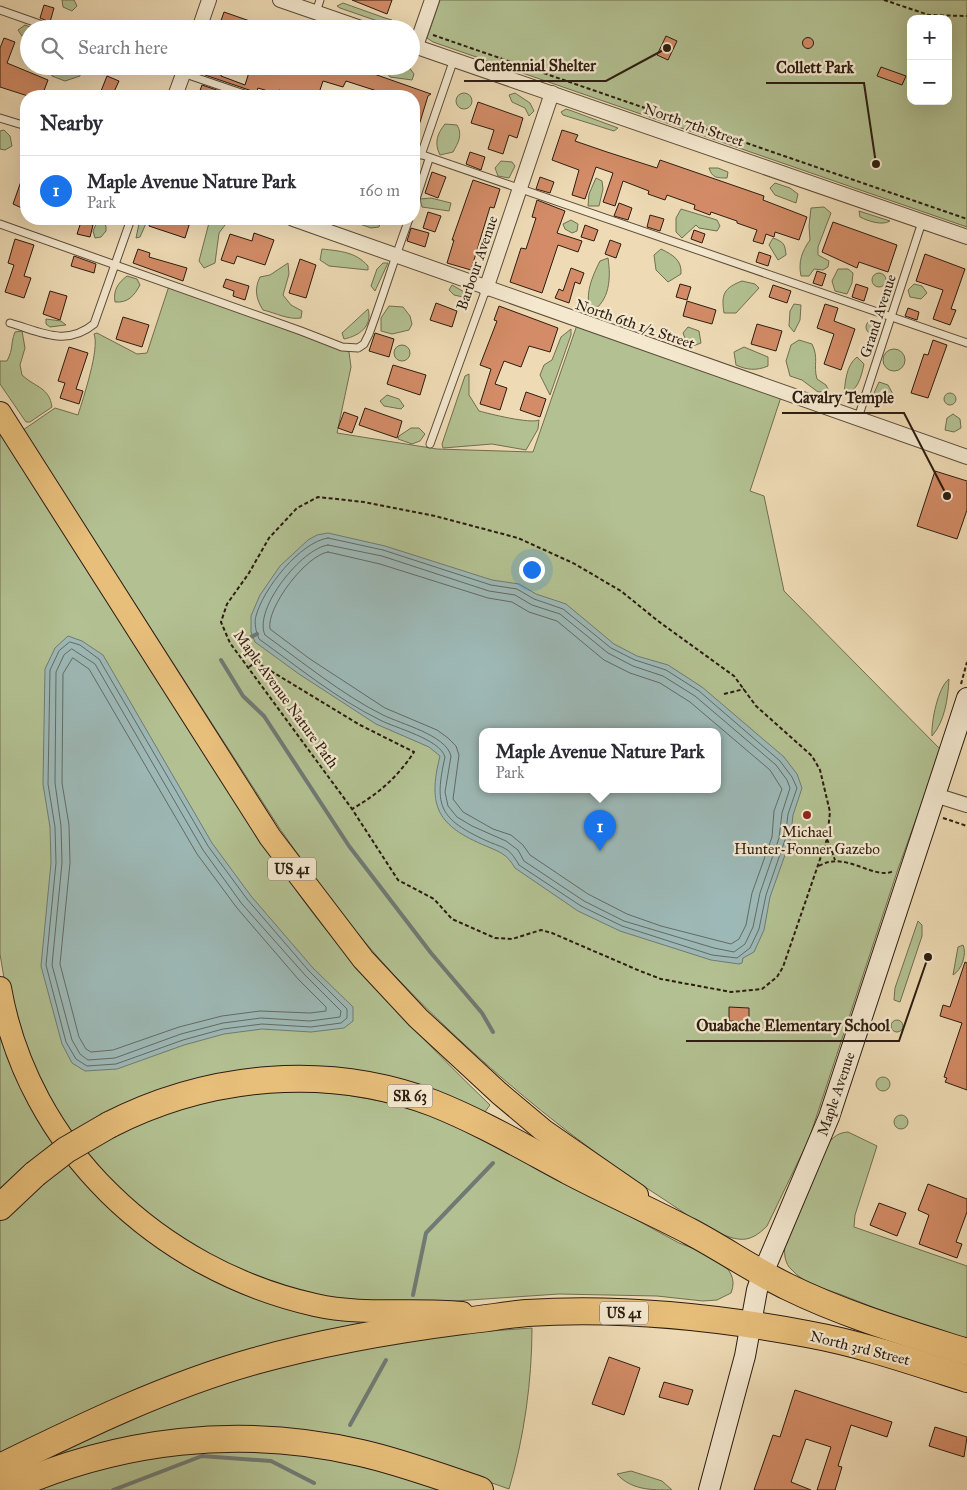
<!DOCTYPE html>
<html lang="en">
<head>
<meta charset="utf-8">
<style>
  :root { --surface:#fff; --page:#f2f2f3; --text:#2b2b33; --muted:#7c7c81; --line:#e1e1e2; --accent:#1a73e8 }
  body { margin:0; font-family:"IM FELL Great Primer",serif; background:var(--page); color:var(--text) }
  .controls { position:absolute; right:15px; top:15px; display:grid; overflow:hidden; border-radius:10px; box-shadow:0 5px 20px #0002 }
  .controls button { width:45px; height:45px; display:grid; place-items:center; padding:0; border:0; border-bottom:1px solid var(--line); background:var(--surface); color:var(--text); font:25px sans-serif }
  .you { position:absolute; left:531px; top:569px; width:18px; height:18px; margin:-12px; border:4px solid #fff; border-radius:50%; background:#1a73e8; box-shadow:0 0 0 8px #1a73e833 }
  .badge { display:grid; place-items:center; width:32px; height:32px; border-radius:50%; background:var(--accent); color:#fff; font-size:16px; font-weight:700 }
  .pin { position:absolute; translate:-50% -41px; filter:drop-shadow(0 1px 2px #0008) }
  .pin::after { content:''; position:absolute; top:26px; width:18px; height:15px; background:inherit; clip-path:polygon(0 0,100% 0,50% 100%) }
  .popup { position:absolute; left:479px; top:728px; width:242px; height:65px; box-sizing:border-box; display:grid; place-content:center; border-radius:10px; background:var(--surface); filter:drop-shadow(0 1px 4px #0005); font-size:16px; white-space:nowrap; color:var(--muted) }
  .popup b { font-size:19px; color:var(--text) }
  .popup::after { content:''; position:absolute; left:50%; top:100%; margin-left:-10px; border:10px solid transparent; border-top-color:var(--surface) }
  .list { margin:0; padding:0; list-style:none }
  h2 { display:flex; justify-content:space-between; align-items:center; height:65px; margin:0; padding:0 20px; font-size:21px }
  h2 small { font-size:16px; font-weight:400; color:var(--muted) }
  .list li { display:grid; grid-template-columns:32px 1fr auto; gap:15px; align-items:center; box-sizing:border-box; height:70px; padding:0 20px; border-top:1px solid var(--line) }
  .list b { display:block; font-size:19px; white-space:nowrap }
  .list p { margin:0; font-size:16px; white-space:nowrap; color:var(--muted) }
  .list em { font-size:16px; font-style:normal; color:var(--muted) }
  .icon { flex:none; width:28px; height:28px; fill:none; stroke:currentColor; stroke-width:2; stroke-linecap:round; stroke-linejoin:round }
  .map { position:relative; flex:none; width:967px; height:1490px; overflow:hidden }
  .search { position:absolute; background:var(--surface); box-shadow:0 5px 20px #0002; left:20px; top:20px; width:400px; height:55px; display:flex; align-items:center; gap:12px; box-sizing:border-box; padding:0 18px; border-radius:28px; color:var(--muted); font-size:19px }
  .panel { position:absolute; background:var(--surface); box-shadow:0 5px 20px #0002; left:20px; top:90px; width:400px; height:135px; border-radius:20px }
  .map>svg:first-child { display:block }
  .green { fill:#b3c192; stroke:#706e51; fill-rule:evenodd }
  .water { fill:#9db9b7; stroke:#707a74; fill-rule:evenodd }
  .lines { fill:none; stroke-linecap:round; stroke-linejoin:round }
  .shore { stroke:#646a64; stroke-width:1 }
  .stream { stroke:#707a74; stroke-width:4 }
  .building { fill:#d38c67; stroke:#2c1c10 }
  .lane-casing { stroke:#5c4c39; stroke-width:9 }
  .street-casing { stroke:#5c4c39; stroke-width:16 }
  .secondary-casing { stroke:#2c1c10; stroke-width:22 }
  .primary-casing { stroke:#2c1c10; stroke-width:24 }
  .highway-casing { stroke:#2c1c10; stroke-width:28 }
  .path { stroke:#2c1c10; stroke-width:2; stroke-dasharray:4 2.5; stroke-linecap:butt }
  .lane { stroke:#f4e8cf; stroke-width:7 }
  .street { stroke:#f4e8cf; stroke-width:14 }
  .secondary { stroke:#f4e8cf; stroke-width:20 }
  .primary { stroke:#e7be7a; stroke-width:22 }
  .highway { stroke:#e7be7a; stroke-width:26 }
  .highway-bridge-casing { stroke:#2c1c10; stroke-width:28; stroke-linecap:butt }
  .highway-bridge { stroke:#e7be7a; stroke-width:26 }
  .poi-dot { fill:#8f2418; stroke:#f4e8cf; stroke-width:2 }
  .labels { text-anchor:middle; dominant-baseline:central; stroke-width:4.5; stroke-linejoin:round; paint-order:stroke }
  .shield { fill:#f4e8cf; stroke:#685949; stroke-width:1 }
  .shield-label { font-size:14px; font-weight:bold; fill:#2c1c10 }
  .street-label { font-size:15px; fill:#2c1c10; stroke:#f4e8cf }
  .poi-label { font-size:15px; fill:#2c1c10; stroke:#f4e8cf }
  .leader { fill:none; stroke:#2c1c10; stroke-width:2 }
  .callout-dot { fill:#2c1c10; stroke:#f4e8cf; stroke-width:2 }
  .callout-label { font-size:16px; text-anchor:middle; font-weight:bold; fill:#2c1c10; stroke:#f4e8cf; stroke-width:4.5; stroke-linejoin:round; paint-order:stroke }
</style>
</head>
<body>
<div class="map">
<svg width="967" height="1490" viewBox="0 0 967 1490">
  <rect width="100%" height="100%" fill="#eedbb5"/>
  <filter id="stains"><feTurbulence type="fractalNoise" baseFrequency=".004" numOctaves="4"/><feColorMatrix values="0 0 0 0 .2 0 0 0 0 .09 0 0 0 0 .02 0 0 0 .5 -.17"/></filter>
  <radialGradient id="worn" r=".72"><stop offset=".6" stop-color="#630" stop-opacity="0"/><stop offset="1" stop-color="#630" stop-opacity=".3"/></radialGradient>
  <g class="green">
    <path d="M62 0H74L77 6 72 11 63 7Z"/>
    <path d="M440 0H967V227L433 42 427 38ZM911 19H948V101H911Z"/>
    <path d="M343 3 385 18 392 20 389 25 340 8 337 6Z"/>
    <path d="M25 25 35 29H29V38L22 36 18 30Z"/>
    <path d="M52 66H72L80 70V76L65 81 52 76 50 68Z"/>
    <path d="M388 66H408L414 74 412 80 390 77 385 70Z"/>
    <path d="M515 93 530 103 534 111 529 116 525 108 512 102 509 95Z"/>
    <circle cx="464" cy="101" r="8"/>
    <path d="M566 109 572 111 618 128 614 131 563 115 561 112Z"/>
    <path d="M445 124 457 125C463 135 458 143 453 152L440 155C434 143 437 134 445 124Z"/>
    <path d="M4 130 10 136 12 146 5 150 0 149V131Z"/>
    <path d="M501 161 512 162 515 166 509 178 498 176 495 168Z"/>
    <path d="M709 168H718L728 172 727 178C717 178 712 178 709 168Z"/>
    <path d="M596 178 602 181 603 189 599 206H588L589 194Z"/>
    <path d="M775 183 790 188 798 194 796 203 775 195 770 188Z"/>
    <path d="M431 198 451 203 449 211 422 207 420 199Z"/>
    <path d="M824 207 831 213 818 247V255L829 261 828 267 823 270 814 269 809 276H801C798 262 802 251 810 240L809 226 811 208Z"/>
    <path d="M681 209 717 220 720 226 717 231 699 228 696 225 682 238 676 232V218Z"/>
    <path d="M859 211 890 221C882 226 868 221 860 217Z"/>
    <path d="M140 219H148L140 237 136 238Z"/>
    <path d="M210 219H237L228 221 219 233 215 263 204 268 199 261Z"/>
    <path d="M356 219H381L379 227 371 228 357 223Z"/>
    <path d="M571 220 578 224 577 231 572 233 565 229 563 224Z"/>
    <path d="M102 221 106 226V231L101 237 95 238 93 231 97 222Z"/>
    <path d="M773 238C784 242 785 244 786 255L778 260 769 245Z"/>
    <path d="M322 249C340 251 356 252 368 266V270L329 266 320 260Z"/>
    <path d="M661 249C673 255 682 260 681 274L668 282 656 270 654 255Z"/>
    <path d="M608 258C611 278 610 301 591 312 584 295 592 277 600 261Z"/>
    <path d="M288 263 289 274 283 295 291 305 302 311 301 318C288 320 276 313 263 310 256 299 254 289 260 277L270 275Z"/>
    <path d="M383 263H388L375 291 371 286 377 269Z"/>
    <path d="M838 269H848L853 273 852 283 847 294 835 291 832 281Z"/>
    <circle cx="879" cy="280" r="7"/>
    <path d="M127 276 137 279 140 285C134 296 128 303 115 302 113 290 118 283 127 276Z"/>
    <path d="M742 281 755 284 759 288 736 313H724C721 294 724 288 742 281Z"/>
    <path d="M914 284 922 286 927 293 921 299 910 297 908 290Z"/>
    <path d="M452 285 466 293 463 297 454 295 449 290Z"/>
    <path d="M169 286 349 352 351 367 337 433 437 449 533 452 577 325 781 397 750 491 764 496 784 591 941 750 898 869 809 1139 767 1226C759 1234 750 1241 738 1239 719 1237 684 1213 668 1202 568 1138 476 1061 394 975 352 930 315 879 280 829L23 430 55 408 78 415C83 399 100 348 94 334L97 333 137 354 147 353ZM482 732H718V790H482Z"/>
    <path d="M794 304 801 305 800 320 794 332 789 326 790 311Z"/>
    <path d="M389 306 403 307 410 316 412 324 409 330 392 334 381 331V318Z"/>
    <path d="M368 309C373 326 359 336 344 339L342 333Z"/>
    <path d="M46 319 61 321 66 325 50 327 46 324Z"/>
    <circle cx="873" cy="327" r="7"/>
    <path d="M688 327 699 331 701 343 693 346 686 341 683 333Z"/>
    <path d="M571 329V335L550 395 540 375 544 365 552 360 561 337Z"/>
    <path d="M22 331 25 348 20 365 22 375C36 388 49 387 52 407L30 422H26L0 384V361H7C14 347 10 345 15 332Z"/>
    <path d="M799 340 812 344C819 358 813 365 817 379L826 385 829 391 818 392 802 380 790 376 786 361 791 345Z"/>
    <circle cx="402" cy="353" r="8"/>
    <path d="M744 347 768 357V366C756 371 747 370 736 365L734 352Z"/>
    <circle cx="894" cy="360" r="11"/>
    <path d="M857 357 864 364C861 378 858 390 844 396 845 383 846 365 857 357Z"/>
    <path d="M469 374V395L479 411C490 414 530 424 539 420L538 429 526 450 492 444 443 448 442 444 465 376Z"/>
    <path d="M879 382 888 385 894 396 885 405 876 403 874 393Z"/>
    <circle cx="950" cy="399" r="6"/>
    <path d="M387 395 399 399 404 406 401 409 384 406 380 401Z"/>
    <path d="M953 414 960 419 961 428 954 432 945 430 947 418Z"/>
    <path d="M411 428H419L425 434 420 441 412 444 398 439 399 436Z"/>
    <path d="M0 430 273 858C290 881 305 904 323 926 374 989 431 1048 490 1105L482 1116 298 1071 70 1137 45 1097 6 990 0 954Z"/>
    <path d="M949 679C948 698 945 721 932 736 931 722 938 687 949 679Z"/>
    <path d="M918 921 922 925V936L900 1002 894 1000 895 988Z"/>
    <path d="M963 945C967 953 962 970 953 975L958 947Z"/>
    <circle cx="897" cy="1026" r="6"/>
    <path d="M0 1026 58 1146 0 1195Z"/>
    <circle cx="883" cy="1084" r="7"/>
    <path d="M304 1087 429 1110 512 1152 679 1243C700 1251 743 1264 731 1293L717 1300 703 1301 657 1296 559 1294 440 1302 351 1303 254 1280 160 1229 80 1151 172 1106Z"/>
    <circle cx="901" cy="1122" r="7"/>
    <path d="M848 1132 877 1146 855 1215 854 1227 967 1266V1341C925 1326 883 1312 842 1295 826 1289 804 1284 792 1270 788 1267 786 1262 785 1257 781 1232 804 1205 812 1183 820 1164 824 1133 848 1132Z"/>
    <path d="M68 1160 150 1240 358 1318 360 1327 0 1457V1219Z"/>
    <path d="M532 1328C532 1381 524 1438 509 1489L464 1473 304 1434 13 1477C121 1415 241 1371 363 1347 419 1336 476 1332 532 1328Z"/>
    <path d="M228 1447 341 1459 446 1490H25L79 1470Z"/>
    <path d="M631 1471 662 1481 672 1490C651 1490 631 1490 617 1474Z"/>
  </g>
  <g class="water">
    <path d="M328 533 385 546 492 580 519 584 536 594 566 604 614 644 637 656 668 665 702 687 784 757 797 774 802 788 793 815 790 841 770 897 764 930 754 952 743 958 742 963 739 964 711 960 620 931 578 911 515 868C507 854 500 852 486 846 438 826 427 807 440 756L429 747 376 724 299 674 255 642 251 632V616L260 595 280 566 308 540 317 535ZM482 732H718V790H482Z"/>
    <path d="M68 636 82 641 103 655 212 843 251 896 313 968 353 1007V1021L344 1028 311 1032 262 1029 224 1034 184 1045 117 1069 85 1071 72 1063 62 1044 41 966 51 863 50 827 43 784 45 669 55 648Z"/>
  </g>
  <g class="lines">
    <g class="shore">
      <path d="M328 538 383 550 491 585 517 589 534 599 563 609 611 648 635 660 666 670 699 691 780 761 792 777 797 788 788 814 785 840 766 895 759 929 750 948 737 958 712 955 622 926 581 906 519 865C508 846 505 849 487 841 439 819 434 806 445 757 440 739 395 728 380 720 337 699 298 667 259 639 256 632 254 623 256 616 263 589 300 542 328 538Z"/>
      <path d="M328 545 382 556 489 591 515 595 532 605 560 614 608 653 633 666 663 676 695 696 776 765 787 780 790 788 782 813 779 838 760 893 753 927 745 944 734 952 714 948 624 921 584 901 524 861 518 850 506 841 472 826 457 817 448 806 445 792 451 756C446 735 401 724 383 715 344 696 301 661 265 635 253 609 302 548 328 545Z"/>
      <path d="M328 552 380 564 488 598 512 602 529 612 557 621 604 660 630 673 660 683 690 702 770 770 782 789 774 811 772 837 752 893 746 925 739 939 731 944 661 926 627 914 588 894 530 855 523 845 511 835 493 829 463 812 453 799 459 755 456 746 448 738 437 730 385 708 310 659 270 629C266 608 306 555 328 552Z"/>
      <path d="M70 642 80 645 99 659 208 846 247 899 309 971 347 1009V1018L341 1023 311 1027 262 1024 223 1029 183 1040 116 1064 87 1066 76 1059 66 1042 46 965 56 863 55 827 48 784 50 670 59 651Z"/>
      <path d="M72 649 95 664 203 850 242 904 305 975 341 1011 340 1017 310 1021 261 1018 223 1023 181 1034 115 1058 88 1060 80 1054 72 1040 52 965 62 863 61 826 55 783 56 672 64 655Z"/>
      <path d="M73 658 89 669 197 854 237 908 299 980 326 1007V1011L310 1013 260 1011 222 1016 179 1027 113 1050 91 1052 86 1049 79 1037 60 964 70 863 69 825 62 783 63 674Z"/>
    </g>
    <g class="stream">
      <path d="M247 639 257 634"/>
      <path d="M221 660 243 696 264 716 349 846 431 953 482 1013 493 1032"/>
      <path d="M413 1295 426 1233 493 1163"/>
      <path d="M350 1425 386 1360"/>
      <path d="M113 1490 202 1456 271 1461 314 1483"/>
    </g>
  </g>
  <g class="building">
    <path d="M352 0H392L387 14Z"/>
    <path d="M44 5 54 8 50 22 40 18Z"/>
    <path d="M224 12 267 27V29H218Z"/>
    <path d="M666 36 677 41 668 60 657 55Z"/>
    <circle cx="808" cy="43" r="5.5"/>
    <path d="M4 38 15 42 7 63 48 80 42 96H28L0 87V48Z"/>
    <path d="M208 66 222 71 221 76 245 85 251 66H376L374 74 431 94 428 96 416 135H414V96H375L377 91 346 81 343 87 323 81 318 96H297L279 90 278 94 258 88 255 96 252 91 205 75Z"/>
    <path d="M881 67 906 76 902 85 877 76Z"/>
    <path d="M107 76 119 81 112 96 101 91Z"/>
    <path d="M202 85 234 96H198Z"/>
    <path d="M478 102 523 118 517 138 509 135 503 154 488 149 494 130 471 123Z"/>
    <path d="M562 130 578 135 575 141 607 152 657 168 660 160 764 196 763 200 807 217 799 240 775 232 774 237 766 234 763 244 753 241 757 230 737 223V221L711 212 710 215 694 209 695 205 667 195 665 200 648 194 649 191 623 181 615 206 603 202 613 173 596 167 585 199 572 195 579 170 552 160Z"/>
    <path d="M470 152 485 157 481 170 466 164Z"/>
    <path d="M25 170H26V210L13 204Z"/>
    <path d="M432 172 446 177 438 198 425 193Z"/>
    <path d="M540 177 554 182 550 193 536 189Z"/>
    <path d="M473 180 500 189 494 208 490 207 471 270 447 263 454 240H452Z"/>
    <path d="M537 200 565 211 557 233 582 241 578 252 558 245 542 293 510 282 521 248 526 249 536 218 532 217Z"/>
    <path d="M619 203 632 208 628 220 614 216Z"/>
    <path d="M428 212 441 216 435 232 423 228Z"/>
    <path d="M650 215 664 219 660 231 647 227Z"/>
    <path d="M151 219H191L185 238 149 226Z"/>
    <path d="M81 222 93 225 90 237 77 234Z"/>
    <path d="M833 222 897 245 888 272 859 262 857 268 822 252Z"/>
    <path d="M585 225 598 230 594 241 581 237Z"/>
    <path d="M411 228 429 233 425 247 407 241Z"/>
    <path d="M694 230 705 234 702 243 691 239Z"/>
    <path d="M254 233 274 240 265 265 237 256 234 264 221 260 230 234 252 241Z"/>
    <path d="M15 239 34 245 24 276 31 278 24 298 5 292 14 265 8 263Z"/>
    <path d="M610 240 621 244 616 258 605 254Z"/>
    <path d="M138 249 150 253 149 257 187 268 183 281 133 263Z"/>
    <path d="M759 252 771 256 768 266 756 262Z"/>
    <path d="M925 254 965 269 951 309 956 310 950 325 933 319 943 290 916 281Z"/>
    <path d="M74 256 96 264 94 273 71 266Z"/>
    <path d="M300 259 316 265 306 298 289 293Z"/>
    <path d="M571 268 584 273 580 284 575 282 569 303 555 298 559 289 563 291Z"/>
    <path d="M817 271 826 274 822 286 813 283Z"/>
    <path d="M226 279 249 286 245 300 233 296 234 291 223 287Z"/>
    <path d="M680 284 691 287 687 300 676 297Z"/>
    <path d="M856 284 868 288 864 301 852 297Z"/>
    <path d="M773 285 791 291 787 303 769 297Z"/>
    <path d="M50 291 67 296 60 320 43 314Z"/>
    <path d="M687 301 716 310 712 324 683 316Z"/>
    <path d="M436 303 457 311 452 327 430 320Z"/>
    <path d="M825 304 838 308 834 321 855 329 841 370 824 364 834 334 817 328Z"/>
    <path d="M499 306 558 328 550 352 529 346 521 367 504 361 495 384 507 388 500 410 480 404 491 369 480 365 497 321 494 320Z"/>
    <path d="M908 308 919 312 917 320 905 316Z"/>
    <path d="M123 317 149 325 142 347 116 339Z"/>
    <path d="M757 324 782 331 776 351 751 344Z"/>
    <path d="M375 333 394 339 389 357 369 351Z"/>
    <path d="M933 340 947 345 928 398 911 393 924 354 928 355Z"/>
    <path d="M69 347 88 353 76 389 83 391 79 404 60 398 65 383 58 381Z"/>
    <path d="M393 365 426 375 420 395 387 384Z"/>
    <path d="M526 392 546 399 540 417 520 410Z"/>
    <path d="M365 408 402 421 397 438 359 425Z"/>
    <path d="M344 412 358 417 352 433 338 428Z"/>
    <path d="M935 471 967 481V510L957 539 917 526Z"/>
    <path d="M965 962 967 963V1090L945 1082 947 1078 944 1077 962 1023 940 1016 943 1005 950 1007Z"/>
    <path d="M729 1007 749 1008V1022L729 1021Z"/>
    <path d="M928 1184 967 1199V1212L956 1242 962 1244 957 1258 919 1244 929 1215 918 1210Z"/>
    <path d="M879 1203 906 1213 897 1236 870 1225Z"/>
    <path d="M609 1357 640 1368 624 1415 592 1404Z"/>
    <path d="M664 1382 693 1390 688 1405 659 1397Z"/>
    <path d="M795 1390 892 1422 887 1437 851 1425 838 1466 842 1467 835 1490H817L831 1447 806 1439 791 1482 811 1490H754L773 1435 780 1437Z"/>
    <path d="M935 1427 967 1437 964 1457 929 1446Z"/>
  </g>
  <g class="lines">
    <defs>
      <g id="lane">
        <path d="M0 10 54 29"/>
        <path d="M316 12 320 0"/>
        <path d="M162 66 250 96"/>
        <path d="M0 118 26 126"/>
        <path d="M414 152 967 343"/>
        <path d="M421 155 454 59"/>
        <path d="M414 205 429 159"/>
        <path d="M0 224 301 331 342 347 358 348 364 344 369 334C383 296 395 257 409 219"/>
        <path d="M10 323C41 332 66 347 94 324L131 219"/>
        <path d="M858 418 922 222"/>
        <path d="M430 444 486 289"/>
      </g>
      <g id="street">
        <path d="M280 0 364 29"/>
        <path d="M199 29 209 0"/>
        <path d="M411 45 967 237"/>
        <path d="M416 46 432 0"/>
        <path d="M175 96 186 66"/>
        <path d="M293 219 967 457"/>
        <path d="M486 289 552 93"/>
        <path d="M935 795 967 805"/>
      </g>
      <path id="secondary" d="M709 1490 745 1356 757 1290 763 1273 829 1117 967 698"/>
      <g id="primary">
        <path d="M0 413 270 837 363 959 418 1018 499 1093 543 1130 637 1195"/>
        <path d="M0 988C28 1148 159 1270 315 1305 363 1316 413 1308 462 1313"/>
      </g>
      <g id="highway">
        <path d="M109 1125C209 1074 327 1063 433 1103 481 1122 525 1148 570 1172 610 1193 651 1211 691 1232 723 1249 755 1271 788 1287 845 1315 907 1333 967 1352"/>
        <path d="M0 1207 35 1174"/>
        <path d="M0 1467C82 1427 166 1386 255 1361 323 1342 392 1330 462 1321 484 1319 505 1315 527 1313 620 1307 716 1317 807 1334 862 1344 914 1362 967 1379"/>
        <path d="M5 1490C118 1439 240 1425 361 1453 401 1462 441 1477 480 1490"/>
      </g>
    </defs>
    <use href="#lane" class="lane-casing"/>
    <use href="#street" class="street-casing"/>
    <use href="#secondary" class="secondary-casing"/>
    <use href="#primary" class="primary-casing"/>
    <use href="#highway" class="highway-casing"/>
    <g class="path">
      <path d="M884 0 929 15 967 16"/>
      <path d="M433 35 967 219"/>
      <path d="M249 667 256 662 360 725 414 752C397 778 378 794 352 809"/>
      <path d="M961 684 967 662"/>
      <path d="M724 694 744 689"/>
      <path d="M943 818 967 826"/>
      <path d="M827 839 783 967 777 977 762 989 731 992 661 979 640 971 552 933 541 930 512 939 495 938 452 919 434 899 398 880 352 809 230 643 221 622 227 604 249 573 269 538 297 508 318 497 364 502 435 516 518 538 573 563 621 591 658 621 734 676 756 706 812 756 820 770 830 812 827 839 835 860"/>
      <path d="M819 866C845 850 875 881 893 871"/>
    </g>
    <use href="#lane" class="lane"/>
    <use href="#street" class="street"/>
    <use href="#secondary" class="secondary"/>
    <use href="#primary" class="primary"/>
    <use href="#highway" class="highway"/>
    <defs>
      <path id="highway-bridge" d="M35 1174 66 1150 109 1125"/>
    </defs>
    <use href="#highway-bridge" class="highway-bridge-casing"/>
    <use href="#highway-bridge" class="highway-bridge"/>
  </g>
  <circle class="poi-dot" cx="807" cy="815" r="5"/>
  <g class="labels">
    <g class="shield">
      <rect x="268" y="857.5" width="48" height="23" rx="4"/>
      <rect x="387.5" y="1084.5" width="45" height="23" rx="4"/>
      <rect x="600" y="1301.5" width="48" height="23" rx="4"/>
    </g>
    <g class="shield-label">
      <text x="292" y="869">US 41</text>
      <text x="410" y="1096">SR 63</text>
      <text x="624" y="1313">US 41</text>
    </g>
    <g class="street-label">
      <text transform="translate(694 125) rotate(19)">North 7th Street</text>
      <text transform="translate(477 263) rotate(-71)">Barbour Avenue</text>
      <text transform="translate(878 316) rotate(-72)">Grand Avenue</text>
      <text transform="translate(635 324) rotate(19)">North 6th 1/2 Street</text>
      <text transform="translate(286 699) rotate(54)">Maple Avenue Nature Path</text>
      <text transform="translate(836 1094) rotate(-71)">Maple Avenue</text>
      <text transform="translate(860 1348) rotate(14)">North 3rd Street</text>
    </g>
    <g class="poi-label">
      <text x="807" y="832">Michael<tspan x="807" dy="17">Hunter-Fonner Gazebo</tspan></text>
    </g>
  </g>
  <path class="leader" d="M667 48L606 81H464M876 164L864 83H766M947 496L904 413H782M928 957L899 1041H686"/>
  <g class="callout-dot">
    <circle cx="667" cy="48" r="5"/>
    <circle cx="876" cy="164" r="5"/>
    <circle cx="947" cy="496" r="5"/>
    <circle cx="928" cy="957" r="5"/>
  </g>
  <g class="callout-label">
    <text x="535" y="71">Centennial Shelter</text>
    <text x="815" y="73">Collett Park</text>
    <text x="843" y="403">Cavalry Temple</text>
    <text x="793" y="1031">Ouabache Elementary School</text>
  </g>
  <rect width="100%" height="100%" filter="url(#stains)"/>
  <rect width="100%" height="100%" fill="url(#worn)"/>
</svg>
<div class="controls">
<button>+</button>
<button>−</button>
</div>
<div class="you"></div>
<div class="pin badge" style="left:600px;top:851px">1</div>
<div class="popup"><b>Maple Avenue Nature Park</b>Park</div>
<div class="search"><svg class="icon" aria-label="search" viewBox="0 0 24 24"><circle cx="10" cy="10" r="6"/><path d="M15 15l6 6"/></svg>Search here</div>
<section class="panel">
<h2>Nearby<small></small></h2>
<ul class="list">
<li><span class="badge">1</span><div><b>Maple Avenue Nature Park</b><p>Park</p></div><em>160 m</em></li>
</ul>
</section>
</div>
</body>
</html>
